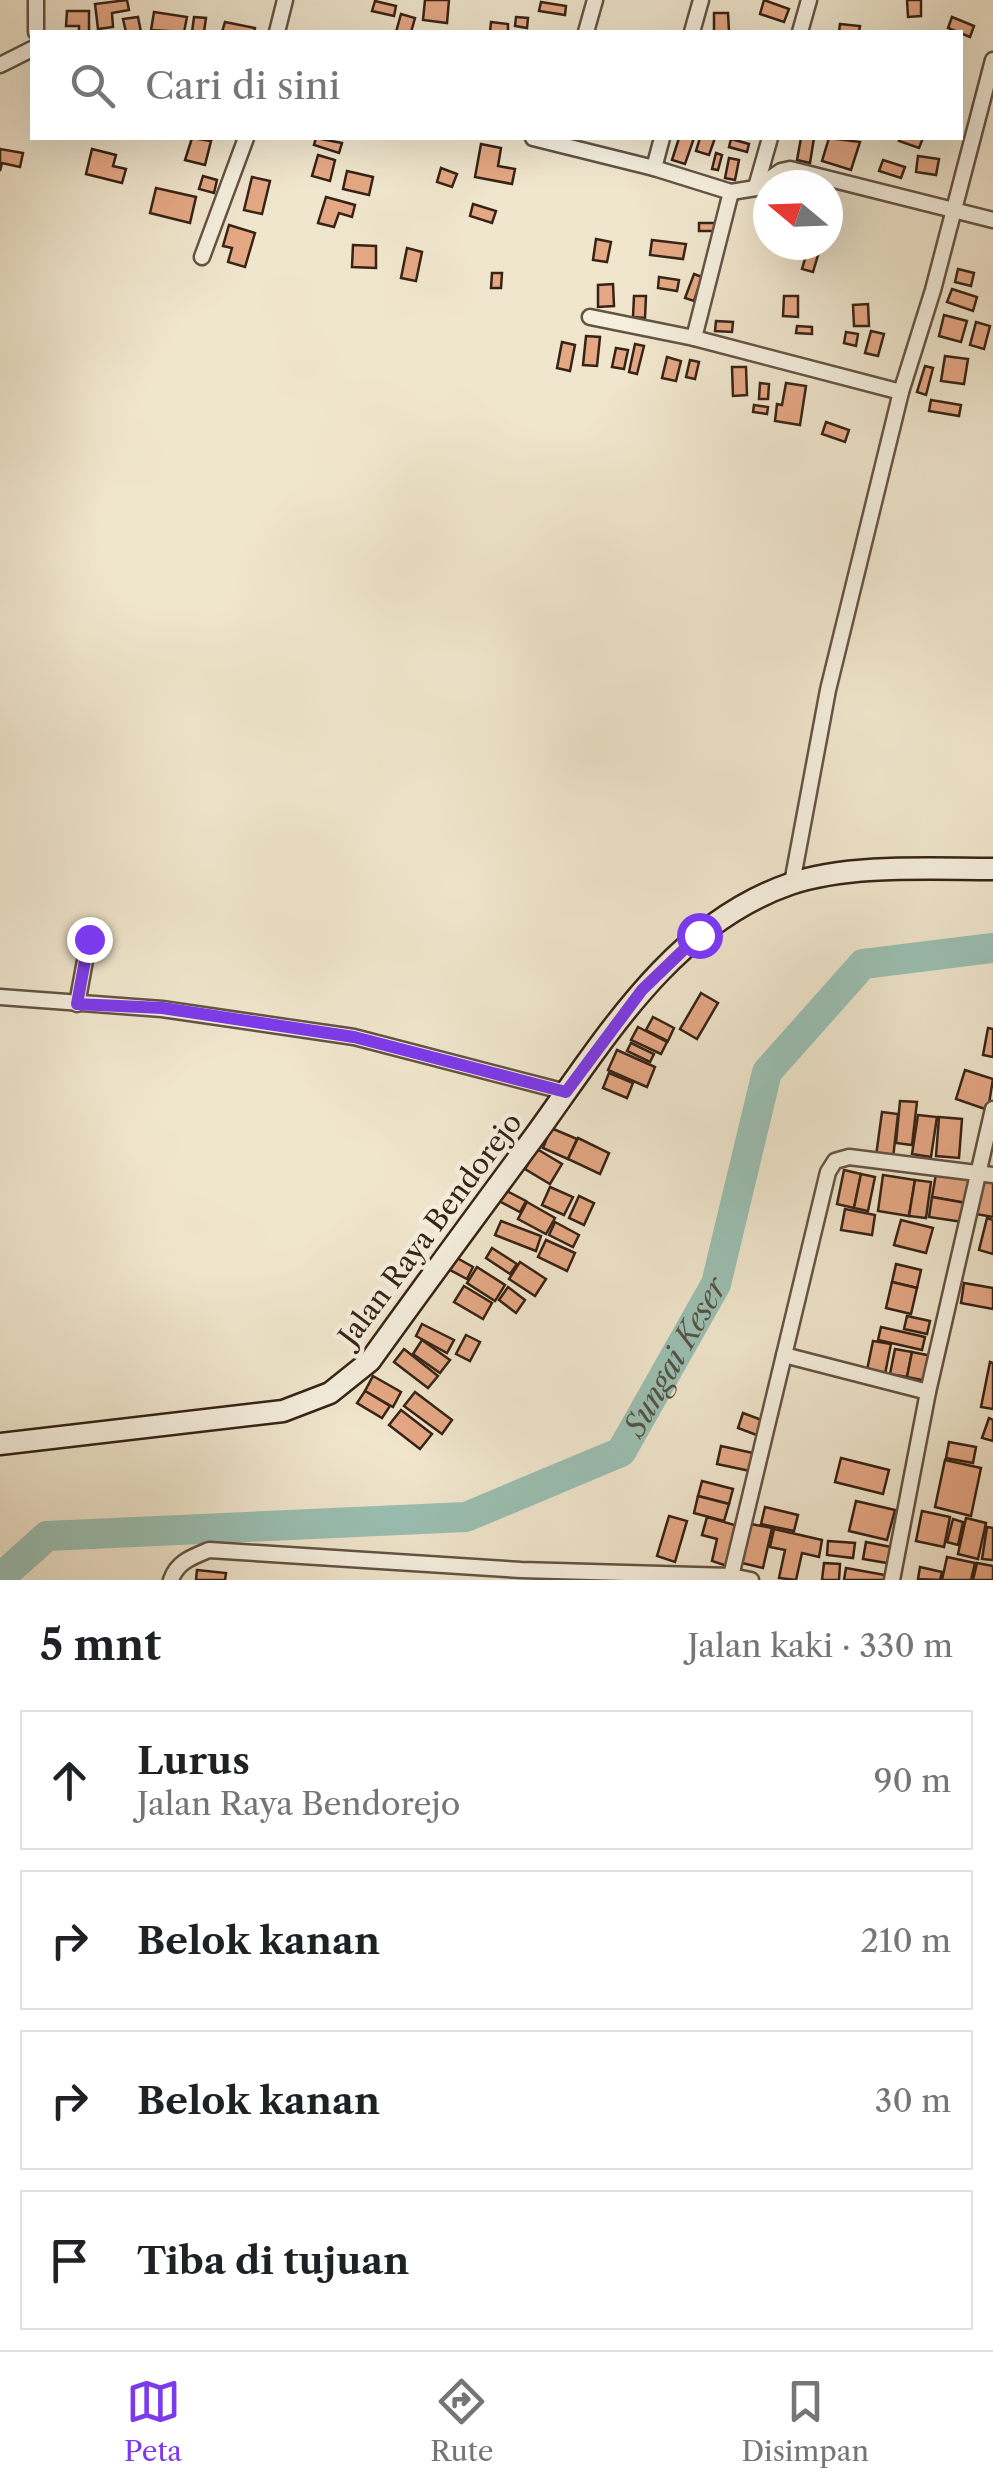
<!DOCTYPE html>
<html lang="id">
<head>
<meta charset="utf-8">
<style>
  :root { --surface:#fff; --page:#f2f2f2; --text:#202124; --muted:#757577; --line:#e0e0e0; --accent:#7c3aed }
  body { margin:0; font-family:"Libre Caslon Text",serif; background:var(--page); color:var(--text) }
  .compass { position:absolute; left:753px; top:170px; width:90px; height:90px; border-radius:50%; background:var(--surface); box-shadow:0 10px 40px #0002; rotate:289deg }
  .stop { position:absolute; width:30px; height:30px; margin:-22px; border:8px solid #7c3aed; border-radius:50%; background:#fff }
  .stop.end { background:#7c3aed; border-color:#fff; box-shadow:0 2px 10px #0008 }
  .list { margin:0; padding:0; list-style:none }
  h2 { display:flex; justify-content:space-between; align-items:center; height:130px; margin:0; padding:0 40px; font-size:42px }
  h2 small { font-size:32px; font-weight:400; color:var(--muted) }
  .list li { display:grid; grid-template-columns:65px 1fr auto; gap:30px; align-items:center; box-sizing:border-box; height:140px; margin:0 20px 20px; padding:0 20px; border:2px solid var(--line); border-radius:0px }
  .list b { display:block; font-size:38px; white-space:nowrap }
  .list p { margin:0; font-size:32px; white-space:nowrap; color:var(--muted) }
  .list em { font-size:32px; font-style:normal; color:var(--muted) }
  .icon { flex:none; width:55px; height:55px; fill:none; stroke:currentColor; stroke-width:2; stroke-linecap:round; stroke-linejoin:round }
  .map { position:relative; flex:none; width:993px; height:1580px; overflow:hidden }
  .search { position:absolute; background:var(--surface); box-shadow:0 10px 40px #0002; left:30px; right:30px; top:30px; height:110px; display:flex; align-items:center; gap:25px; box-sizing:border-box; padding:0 35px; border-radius:0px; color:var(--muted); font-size:38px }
  .sheet { height:770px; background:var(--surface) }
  nav { display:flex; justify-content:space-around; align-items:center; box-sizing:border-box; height:140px; border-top:2px solid var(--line); background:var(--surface); font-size:28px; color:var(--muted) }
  nav a { display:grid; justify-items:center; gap:5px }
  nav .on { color:var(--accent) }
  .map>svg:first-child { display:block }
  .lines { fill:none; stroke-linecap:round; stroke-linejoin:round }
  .river { stroke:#9bc0b3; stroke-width:30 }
  .building { fill:#e5a885; stroke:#372316; stroke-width:2.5 }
  .minor-casing { stroke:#655444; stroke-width:19 }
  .secondary-casing { stroke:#372316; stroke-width:25 }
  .minor { stroke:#f5efde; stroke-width:14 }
  .secondary { stroke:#f5efde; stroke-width:20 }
  .route { stroke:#7c3aed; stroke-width:12 }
  .labels { text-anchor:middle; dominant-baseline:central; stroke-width:9; stroke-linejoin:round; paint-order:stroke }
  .street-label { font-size:28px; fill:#372316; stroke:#f5efde }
  .water-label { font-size:30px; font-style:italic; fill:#555245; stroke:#f5efde }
</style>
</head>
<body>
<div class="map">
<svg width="993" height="1580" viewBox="0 0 993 1580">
  <rect width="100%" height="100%" fill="#f0e6cd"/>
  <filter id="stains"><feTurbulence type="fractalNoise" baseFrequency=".002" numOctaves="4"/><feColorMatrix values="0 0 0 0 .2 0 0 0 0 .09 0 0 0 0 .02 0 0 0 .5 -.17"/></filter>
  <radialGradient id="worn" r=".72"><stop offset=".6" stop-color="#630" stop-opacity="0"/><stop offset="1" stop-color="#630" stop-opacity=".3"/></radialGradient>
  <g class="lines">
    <path class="river" id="s1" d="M0 1578 47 1536 466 1517 621 1452 716 1284 767 1072 863 964 993 948"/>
  </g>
  <g class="building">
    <path d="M127 0 129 10 112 13 113 27 98 29 95 4Z"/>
    <path d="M425 0H449L447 23 423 20Z"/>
    <path d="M764 0 789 9 784 22 760 14Z"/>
    <path d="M907 0H921V16L908 17Z"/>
    <path d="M375 1 396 6 394 16 372 11Z"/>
    <path d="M541 2 566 6 565 15 539 11Z"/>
    <path d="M67 11H89V32H79V26H66Z"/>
    <path d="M154 12 187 17 184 32 151 30Z"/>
    <path d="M714 13H728L729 32H714Z"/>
    <path d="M401 14 415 18 411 32H396Z"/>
    <path d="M138 17 141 32H126L123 19Z"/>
    <path d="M194 17 206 18 204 32H192Z"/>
    <path d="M516 17 528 18 527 28 515 26Z"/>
    <path d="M952 17 974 26 970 37 948 28Z"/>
    <path d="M225 22 255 28 254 32H222Z"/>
    <path d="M491 22 508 24V32H490Z"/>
    <path d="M840 24 860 26 859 32H839Z"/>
    <path d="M192 138 211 141 205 165 185 160Z"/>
    <path d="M316 138 342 143 339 153 314 145Z"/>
    <path d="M679 138H694L685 164 672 160Z"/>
    <path d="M700 138H715L709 155 696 151Z"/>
    <path d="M801 138H814L810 163 797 160Z"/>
    <path d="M829 138 860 142 851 170 822 161Z"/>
    <path d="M900 138H923L919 148 899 141Z"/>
    <path d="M731 139 749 144 747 152 729 147Z"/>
    <path d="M481 144 501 148 498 166 515 169 512 184 475 177Z"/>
    <path d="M0 149 23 153 20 167 2 163 0 171Z"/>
    <path d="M92 149 116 155 113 166 126 169 122 183 86 174Z"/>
    <path d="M716 153 722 155 718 170 712 169Z"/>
    <path d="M318 155 335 160 330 181 312 176Z"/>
    <path d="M918 156 939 159 936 175 916 172Z"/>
    <path d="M729 158 739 160 735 180 725 178Z"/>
    <path d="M883 160 905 167 901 178 879 171Z"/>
    <path d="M441 168 457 174 452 187 437 182Z"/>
    <path d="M347 171 373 177 369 195 343 189Z"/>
    <path d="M203 176 217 180 214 193 199 189Z"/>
    <path d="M252 177 270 181 262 214 244 210Z"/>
    <path d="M156 188 196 197 190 223 150 213Z"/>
    <path d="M326 197 355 205 352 217 339 213 334 227 318 223Z"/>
    <path d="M473 204 496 211 492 223 470 216Z"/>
    <rect x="699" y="223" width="18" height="8"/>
    <path d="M229 225 255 233 245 267 228 262 232 248 223 246Z"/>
    <path d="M596 239 611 242 607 262 593 260Z"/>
    <path d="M652 240 686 244 683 259 650 255Z"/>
    <path d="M353 245 376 246V268L352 267Z"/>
    <path d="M809 245H821L813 272 802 269Z"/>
    <path d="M407 248 422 252 416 281 401 278Z"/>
    <path d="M958 269 974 273 971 286 955 282Z"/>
    <path d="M492 273H502L501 288H491Z"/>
    <path d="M694 274 702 277 694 301 685 298Z"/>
    <path d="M659 277 679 280 677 291 658 288Z"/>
    <path d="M613 284 614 306 598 307V285Z"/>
    <path d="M952 289 977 297 973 311 947 302Z"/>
    <path d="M634 296H646L645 318 633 317Z"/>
    <path d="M784 296H798V317L783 316Z"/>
    <path d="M868 304 869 326H854L853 305Z"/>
    <path d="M944 315 967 321 961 342 939 336Z"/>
    <path d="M716 321 733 322 732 332 715 331Z"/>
    <path d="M976 322 990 326 984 349 970 345Z"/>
    <path d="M797 326 812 327V334L796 333Z"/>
    <path d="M871 331 884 334 878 356 865 353Z"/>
    <path d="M846 332 858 334 856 346 844 343Z"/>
    <path d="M586 336 600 337 597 366 583 365Z"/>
    <path d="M562 342 575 345 570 371 557 368Z"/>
    <path d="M635 344 644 346 637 374 629 372Z"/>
    <path d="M616 348 628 350 624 369 612 367Z"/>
    <path d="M945 356 968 359 964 384 941 381Z"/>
    <path d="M667 357 681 361 676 381 662 378Z"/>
    <path d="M690 360 699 362 695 379 686 377Z"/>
    <path d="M925 366 933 368 926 395 917 392Z"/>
    <path d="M732 367H746L747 395 733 396Z"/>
    <path d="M760 383 769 384 768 399H759Z"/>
    <path d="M786 383 806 386 800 425 775 421 777 404 782 405Z"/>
    <path d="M931 400 961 405 959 416 929 411Z"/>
    <path d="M754 405 768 407 767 414 753 412Z"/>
    <path d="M826 422 849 430 845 442 822 434Z"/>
    <path d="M701 993 718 1003 697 1039 680 1029Z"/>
    <path d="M653 1017 674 1028 668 1041 646 1030Z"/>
    <path d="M638 1027 667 1042 661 1054 631 1040Z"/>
    <path d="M988 1028 993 1029V1057L983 1055Z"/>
    <path d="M631 1043 654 1054 650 1062 627 1051Z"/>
    <path d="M617 1050 655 1067 647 1087 608 1070Z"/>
    <path d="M965 1070 993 1079 988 1110 956 1099Z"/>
    <path d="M609 1073 633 1083 627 1098 603 1088Z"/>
    <path d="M900 1101 917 1102 912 1145 896 1143Z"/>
    <path d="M882 1112 898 1114 893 1158 876 1156Z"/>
    <path d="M918 1115 937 1117 931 1157 912 1154Z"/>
    <path d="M939 1117 962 1119 959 1158 936 1156Z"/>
    <path d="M551 1128 577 1139 568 1159 543 1148Z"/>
    <path d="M578 1138 609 1153 600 1174 568 1159Z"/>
    <path d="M537 1149 562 1164 550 1184 525 1169Z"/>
    <path d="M844 1170 861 1174 854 1208 837 1204Z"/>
    <path d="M861 1174 875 1177 868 1211 854 1208Z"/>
    <path d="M936 1174 971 1180 966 1203 932 1197Z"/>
    <path d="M883 1175 915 1180 909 1216 878 1211Z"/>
    <path d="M915 1180 931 1182 926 1218 909 1216Z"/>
    <path d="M983 1181 993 1183V1217L976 1214Z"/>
    <path d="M550 1187 573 1197 564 1215 542 1205Z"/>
    <path d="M505 1190 526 1201 520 1212 499 1201Z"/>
    <path d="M579 1196 594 1203 584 1225 569 1218Z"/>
    <path d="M932 1197 966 1203 963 1222 929 1217Z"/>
    <path d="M527 1202 555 1218 546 1234 518 1219Z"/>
    <path d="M845 1209 875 1215 872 1235 841 1230Z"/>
    <path d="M987 1218 993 1220V1254L979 1250Z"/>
    <path d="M901 1220 933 1228 926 1253 894 1245Z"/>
    <path d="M501 1221 541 1236 536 1251 495 1235Z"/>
    <path d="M555 1222 579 1235 573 1247 549 1235Z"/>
    <path d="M546 1240 575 1253 567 1271 538 1257Z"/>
    <path d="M492 1248 517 1264 510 1274 486 1258Z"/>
    <path d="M457 1258 473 1267 467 1279 450 1270Z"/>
    <path d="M520 1262 546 1279 535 1296 509 1279Z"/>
    <path d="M896 1264 921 1270 917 1288 892 1282Z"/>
    <path d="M477 1267 505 1285 495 1301 467 1283Z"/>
    <path d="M892 1282 917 1288 911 1314 886 1308Z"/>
    <path d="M964 1283 993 1288V1309L961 1303Z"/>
    <path d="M464 1286 492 1303 483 1319 454 1302Z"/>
    <path d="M508 1287 525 1300 516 1313 499 1300Z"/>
    <path d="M907 1316 930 1321 927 1334 904 1329Z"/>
    <path d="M422 1324 454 1340 447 1353 416 1336Z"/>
    <path d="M881 1327 925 1337 922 1350 878 1340Z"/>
    <path d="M466 1335 480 1342 470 1361 456 1354Z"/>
    <path d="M422 1340 450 1360 440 1373 413 1354Z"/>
    <path d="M873 1341 891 1344 885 1374 867 1370Z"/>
    <path d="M404 1349 438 1376 428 1388 394 1362Z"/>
    <path d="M895 1349 912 1352 907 1377 890 1374Z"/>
    <path d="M912 1352 932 1356 927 1381 907 1377Z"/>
    <path d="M990 1362 993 1363V1409L981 1407Z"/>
    <path d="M373 1376 401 1392 393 1407 365 1391Z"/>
    <path d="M365 1391 390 1406 382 1418 357 1403Z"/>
    <path d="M415 1392 452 1420 442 1434 404 1406Z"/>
    <path d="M401 1410 432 1434 420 1449 389 1425Z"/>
    <path d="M743 1413 767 1422 762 1437 738 1428Z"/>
    <path d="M989 1418 993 1420V1441L982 1438Z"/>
    <path d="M949 1442 976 1447 973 1463 946 1458Z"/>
    <path d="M721 1446 753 1453 750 1471 717 1464Z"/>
    <path d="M841 1458 889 1470 883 1494 835 1482Z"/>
    <path d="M945 1460 981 1468 971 1516 935 1507Z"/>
    <path d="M702 1481 733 1489 729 1504 698 1496Z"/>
    <path d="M698 1496 729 1504 724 1521 694 1513Z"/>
    <path d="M856 1501 895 1510 887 1540 849 1531Z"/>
    <path d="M765 1507 798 1515 794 1531 761 1524Z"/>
    <path d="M922 1511 950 1517 944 1547 916 1541Z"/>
    <path d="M669 1516 687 1521 675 1562 657 1556Z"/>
    <path d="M707 1517 738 1526 727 1566 712 1561 717 1539 702 1535Z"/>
    <path d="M966 1518 986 1523 978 1559 958 1554Z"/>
    <path d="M953 1519 963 1522 958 1545 947 1542Z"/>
    <path d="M751 1524 772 1528 763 1568 742 1563Z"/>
    <path d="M987 1527 993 1528V1560L982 1559Z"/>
    <path d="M774 1529 822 1540 819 1557 802 1553 796 1580 779 1578 785 1550 770 1547Z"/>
    <path d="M828 1541 855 1543 853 1558 827 1555Z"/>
    <path d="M866 1542 896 1548 893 1564 863 1559Z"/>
    <path d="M947 1557 975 1563 971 1580H942Z"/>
    <path d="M824 1563 840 1564 839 1580H822Z"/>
    <path d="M977 1563 993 1566V1580H973Z"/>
    <path d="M920 1567 942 1572 940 1580 918 1579Z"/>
    <path d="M846 1568 885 1575 884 1580H844Z"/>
    <path d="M197 1570 226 1573 225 1580H196Z"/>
  </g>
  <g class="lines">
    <defs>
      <g id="minor">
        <path d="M36 0V32"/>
        <path d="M277 32 285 0"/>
        <path d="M586 32 595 0"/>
        <path d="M692 32 701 0"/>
        <path d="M800 32 809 0"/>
        <path d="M0 65 32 49"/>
        <path d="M533 138 654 168 731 192 756 188 781 171 790 169 993 220"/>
        <path d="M654 168 662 138"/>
        <path d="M756 187 770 138"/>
        <path d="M202 257 246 138"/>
        <path d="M590 317 694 338 901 392"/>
        <path d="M694 338 731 192"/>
        <path d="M792 883 828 690 901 392 933 290 993 60"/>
        <path d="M0 997 162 1009 354 1037 566 1092"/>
        <path d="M77 1004 89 939"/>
        <path d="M784 1355 928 1392"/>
        <path d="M731 1576 828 1172 835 1161 849 1157 993 1175"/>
        <path d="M171 1580C177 1562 192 1557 209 1550L521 1570 731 1576 751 1580"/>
        <path d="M892 1580 928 1392 993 1109"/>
      </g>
      <path id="secondary" d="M0 1444 283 1411 330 1393 370 1361C423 1287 477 1214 531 1141 602 1044 669 926 790 884 850 864 930 869 993 869"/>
    </defs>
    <use href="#minor" class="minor-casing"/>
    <use href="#secondary" class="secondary-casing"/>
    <use href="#minor" class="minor"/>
    <use href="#secondary" class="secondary"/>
  </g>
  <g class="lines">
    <path class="route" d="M89 939 77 1004 162 1008 354 1037 566 1092 642 990 699 935"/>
  </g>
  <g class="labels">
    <g class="street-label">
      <text transform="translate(430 1229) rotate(-53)">Jalan Raya Bendorejo</text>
    </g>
    <g class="water-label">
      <text stroke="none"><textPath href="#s1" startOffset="760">Sungai Keser</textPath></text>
    </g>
  </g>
  <rect width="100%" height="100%" filter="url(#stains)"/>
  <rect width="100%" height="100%" fill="url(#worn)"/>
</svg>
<svg class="compass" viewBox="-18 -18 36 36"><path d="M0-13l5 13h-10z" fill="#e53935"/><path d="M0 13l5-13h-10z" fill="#757577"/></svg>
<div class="stop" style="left:699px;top:935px"></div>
<div class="stop end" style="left:89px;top:939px"></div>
<div class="search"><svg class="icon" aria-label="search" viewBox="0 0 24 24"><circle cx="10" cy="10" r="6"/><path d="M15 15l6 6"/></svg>Cari di sini</div>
</div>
<section class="sheet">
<h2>5 mnt<small>Jalan kaki · 330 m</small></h2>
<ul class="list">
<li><svg class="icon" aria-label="ahead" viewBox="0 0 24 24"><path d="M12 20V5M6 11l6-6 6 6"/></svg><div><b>Lurus</b><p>Jalan Raya Bendorejo</p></div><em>90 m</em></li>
<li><svg class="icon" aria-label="right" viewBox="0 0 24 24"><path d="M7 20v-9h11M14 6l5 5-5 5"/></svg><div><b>Belok kanan</b></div><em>210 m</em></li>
<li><svg class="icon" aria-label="right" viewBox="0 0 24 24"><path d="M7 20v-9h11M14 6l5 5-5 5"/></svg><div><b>Belok kanan</b></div><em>30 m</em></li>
<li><svg class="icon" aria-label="arrive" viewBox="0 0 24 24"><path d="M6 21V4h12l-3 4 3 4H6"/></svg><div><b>Tiba di tujuan</b></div></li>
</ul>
</section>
<nav>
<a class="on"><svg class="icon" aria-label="map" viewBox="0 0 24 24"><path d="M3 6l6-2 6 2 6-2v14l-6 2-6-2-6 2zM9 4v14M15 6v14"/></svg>Peta</a>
<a><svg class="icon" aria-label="directions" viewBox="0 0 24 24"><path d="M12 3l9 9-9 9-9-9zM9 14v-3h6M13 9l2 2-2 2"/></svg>Rute</a>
<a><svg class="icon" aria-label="saved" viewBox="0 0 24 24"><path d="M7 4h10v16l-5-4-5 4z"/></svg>Disimpan</a>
</nav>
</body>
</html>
